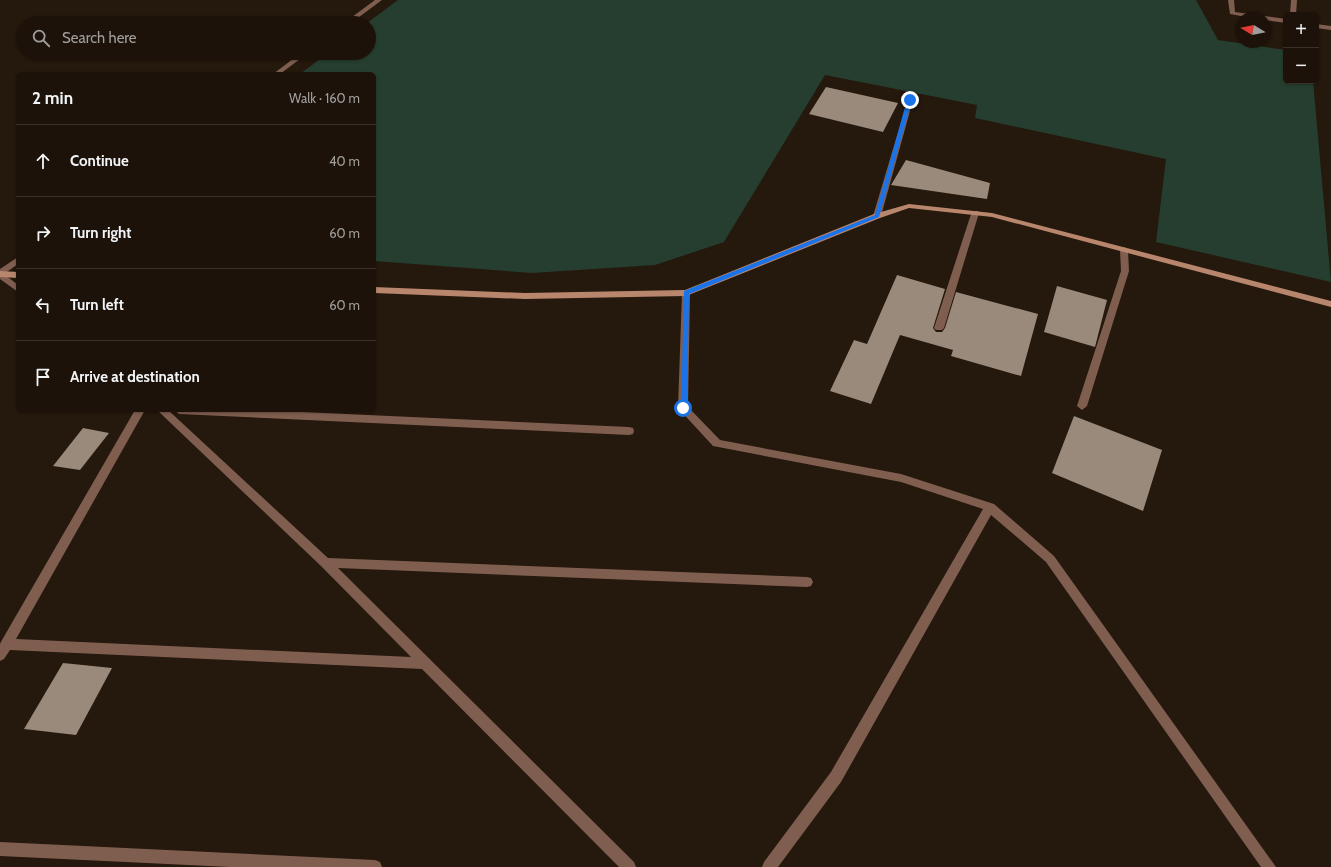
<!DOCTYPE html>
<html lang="en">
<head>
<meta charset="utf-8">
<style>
  :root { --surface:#1c1209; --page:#292017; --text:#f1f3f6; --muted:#a09e9c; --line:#3a322a }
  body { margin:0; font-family:Cabin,sans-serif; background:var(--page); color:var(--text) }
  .controls { position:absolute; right:12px; top:12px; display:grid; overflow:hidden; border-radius:6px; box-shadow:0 1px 3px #0004 }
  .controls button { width:36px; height:36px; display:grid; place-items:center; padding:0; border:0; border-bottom:1px solid var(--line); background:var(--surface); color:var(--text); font:20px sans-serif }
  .compass { position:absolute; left:1235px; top:12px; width:36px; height:36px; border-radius:50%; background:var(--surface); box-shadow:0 1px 3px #0004; rotate:280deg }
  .stop { position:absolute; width:12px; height:12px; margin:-9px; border:3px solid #1a73e8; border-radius:50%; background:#fff }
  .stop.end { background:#1a73e8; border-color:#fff; box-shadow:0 1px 4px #0008 }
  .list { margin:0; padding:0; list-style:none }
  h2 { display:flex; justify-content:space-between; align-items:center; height:52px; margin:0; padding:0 16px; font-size:17px }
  h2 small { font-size:13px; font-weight:400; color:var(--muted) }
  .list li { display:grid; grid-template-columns:26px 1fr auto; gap:12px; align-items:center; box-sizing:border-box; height:72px; padding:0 16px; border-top:1px solid var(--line) }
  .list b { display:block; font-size:15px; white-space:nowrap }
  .list em { font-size:13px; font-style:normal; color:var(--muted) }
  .icon { flex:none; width:22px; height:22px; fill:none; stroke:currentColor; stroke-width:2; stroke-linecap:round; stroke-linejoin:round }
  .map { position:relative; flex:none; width:1331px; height:867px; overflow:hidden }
  .search { position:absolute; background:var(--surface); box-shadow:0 1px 3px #0004; left:16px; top:16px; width:360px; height:44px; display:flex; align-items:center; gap:10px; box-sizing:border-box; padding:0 14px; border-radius:22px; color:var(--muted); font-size:15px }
  .panel { position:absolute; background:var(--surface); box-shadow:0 1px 3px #0004; left:16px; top:72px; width:360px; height:340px; border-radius:6px }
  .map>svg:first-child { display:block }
  .green { fill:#263e2f }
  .building { fill:#9a8a7b }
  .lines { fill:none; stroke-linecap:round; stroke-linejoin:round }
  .lane { fill:#7f5e50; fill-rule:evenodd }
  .street { fill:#7f5e50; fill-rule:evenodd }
  .secondary { fill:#b8856d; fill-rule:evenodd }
  .route { fill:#1a73e8 }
</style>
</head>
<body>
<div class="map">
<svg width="1331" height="867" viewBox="0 0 1331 867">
  <rect width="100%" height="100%" fill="#25180c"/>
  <path class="green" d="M398 0H1196L1218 40 1286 50V81H1313L1331 282 1156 242 1166 159 975 118 977 105 825 75 724 242 655 265 532 273 374 261V74H300L328 53H369V23H367Z"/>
  <g class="building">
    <path d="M826 87 898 103 883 132 809 114Z"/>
    <path d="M906 160 990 183 987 199 891 185Z"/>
    <path d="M897 275 945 289 933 328 936 332H942L945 328 956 292 1038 314 1021 376 951 356 953 350 900 335 871 404 830 391 854 340 867 344Z"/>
    <path d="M1057 286 1107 300 1095 347 1044 332Z"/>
    <path d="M1074 416 1162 450 1143 511 1052 473Z"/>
    <path d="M83 428 109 433 80 470 53 466Z"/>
    <path d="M63 663 112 668 76 735 24 729Z"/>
  </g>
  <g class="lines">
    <path class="lane" d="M908 99 913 100 881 216 877 218H874L873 216Z"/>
    <g class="street">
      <path d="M375 0H382L351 23H344Z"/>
      <path d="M1228 0H1234L1235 12 1286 19V23L1265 20V18H1252L1230 14Z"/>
      <path d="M1291 0H1297L1296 15H1290Z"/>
      <path d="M1316 24 1331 26V30L1316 28Z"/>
      <path d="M301 53H308L280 74H273Z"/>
      <path d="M972 211H978L979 213 944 328 942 330H936L934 328Z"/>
      <path d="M1124 247 1128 250 1129 271 1087 406 1082 410 1077 406 1121 271 1120 250Z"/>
      <path d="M18 257V264L4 274 18 285V292L0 279V269Z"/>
      <path d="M686 290 690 293 688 407 720 440 901 474 994 504 1054 556 1276 867H1261L1046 562 991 515 841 782 778 867H762L764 862 831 772 983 509 901 482 713 446 678 408 682 293Z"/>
      <path d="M135 410H145L16 639 411 657 321 566 157 410H168L328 558 807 577 811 578 813 582 811 586 807 587 338 568 634 862 636 867H619L422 669 10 650 4 659 0 661V644L2 640Z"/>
      <path d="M174 410H258L629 427 633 428 634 431 633 434 629 435 179 414Z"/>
      <path d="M0 842 375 860 380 862 382 867H230L0 856Z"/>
    </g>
    <g class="secondary">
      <path d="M909 204 992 213 1331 301V307L992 217 909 208 880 218 686 296 525 299 374 293V287L525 293 685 290 874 214Z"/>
      <path d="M0 271 18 272V278L0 277Z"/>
    </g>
  </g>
  <path class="route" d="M910 98 912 100 879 217 689 294 687 408 681 409 684 291 875 215 907 100Z"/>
</svg>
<div class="controls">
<button>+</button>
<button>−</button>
</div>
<svg class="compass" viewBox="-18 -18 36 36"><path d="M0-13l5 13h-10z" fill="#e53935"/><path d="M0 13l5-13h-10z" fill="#a09e9c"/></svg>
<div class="stop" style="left:683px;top:408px"></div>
<div class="stop end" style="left:910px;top:100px"></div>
<div class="search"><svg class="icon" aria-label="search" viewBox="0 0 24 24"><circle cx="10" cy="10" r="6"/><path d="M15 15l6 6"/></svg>Search here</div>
<section class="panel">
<h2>2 min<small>Walk · 160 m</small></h2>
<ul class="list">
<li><svg class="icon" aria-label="ahead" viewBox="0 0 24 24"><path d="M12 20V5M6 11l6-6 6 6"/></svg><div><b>Continue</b></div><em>40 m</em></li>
<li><svg class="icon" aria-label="right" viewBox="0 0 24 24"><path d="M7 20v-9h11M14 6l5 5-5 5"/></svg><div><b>Turn right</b></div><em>60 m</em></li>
<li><svg class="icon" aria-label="left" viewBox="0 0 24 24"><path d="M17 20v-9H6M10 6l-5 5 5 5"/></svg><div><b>Turn left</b></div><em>60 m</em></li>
<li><svg class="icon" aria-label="arrive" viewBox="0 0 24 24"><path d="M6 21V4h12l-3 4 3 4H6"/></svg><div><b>Arrive at destination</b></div></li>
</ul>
</section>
</div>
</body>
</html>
